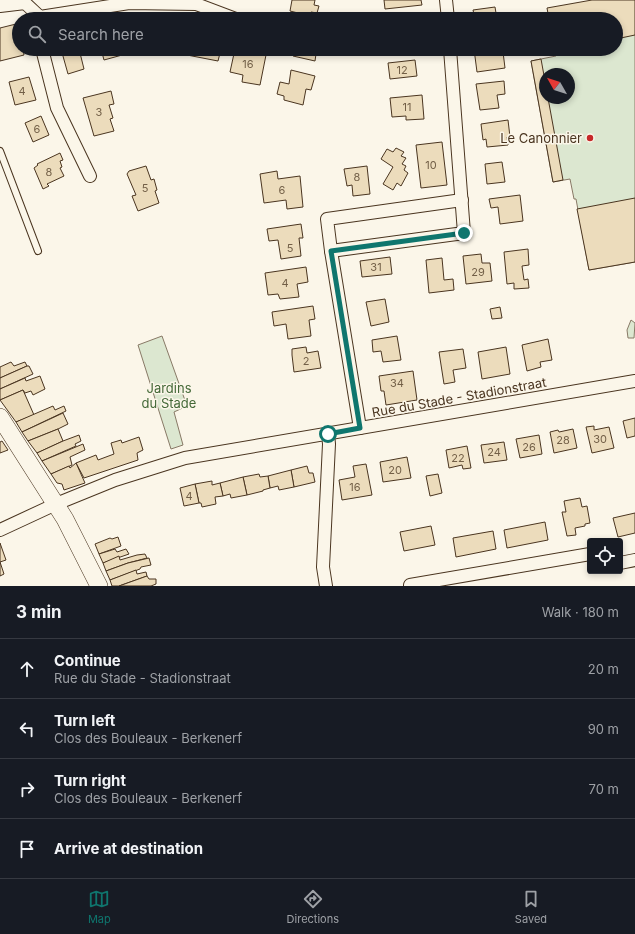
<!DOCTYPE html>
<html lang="en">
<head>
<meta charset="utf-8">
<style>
  :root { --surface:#171b24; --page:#242831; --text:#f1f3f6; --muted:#9ea1a6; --line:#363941; --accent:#0f766e }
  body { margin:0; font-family:Inter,sans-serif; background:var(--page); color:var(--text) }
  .controls { position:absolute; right:12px; bottom:12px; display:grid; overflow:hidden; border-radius:4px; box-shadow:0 2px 6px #0003 }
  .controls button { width:36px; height:36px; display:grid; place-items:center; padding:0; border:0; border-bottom:1px solid var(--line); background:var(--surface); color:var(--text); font:20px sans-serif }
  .compass { position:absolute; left:539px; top:68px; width:36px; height:36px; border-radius:50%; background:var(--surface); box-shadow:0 2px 6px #0003; rotate:309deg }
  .stop { position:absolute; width:12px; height:12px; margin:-9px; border:3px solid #0f766e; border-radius:50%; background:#fff }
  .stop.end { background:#0f766e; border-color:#fff; box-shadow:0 1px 4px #0008 }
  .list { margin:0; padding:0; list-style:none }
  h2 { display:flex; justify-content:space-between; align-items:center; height:52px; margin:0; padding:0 16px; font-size:17px }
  h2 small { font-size:13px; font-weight:400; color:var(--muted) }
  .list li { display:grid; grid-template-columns:26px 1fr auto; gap:12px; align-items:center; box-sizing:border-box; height:60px; padding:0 16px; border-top:1px solid var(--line) }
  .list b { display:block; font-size:15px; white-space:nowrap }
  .list p { margin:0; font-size:13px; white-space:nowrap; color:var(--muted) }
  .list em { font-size:13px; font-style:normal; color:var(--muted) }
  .icon { flex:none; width:22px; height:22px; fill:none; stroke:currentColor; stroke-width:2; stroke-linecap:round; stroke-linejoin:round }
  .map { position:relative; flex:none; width:635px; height:586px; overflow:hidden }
  .search { position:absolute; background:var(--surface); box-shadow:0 2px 6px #0003; left:12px; right:12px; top:12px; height:44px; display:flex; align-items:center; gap:10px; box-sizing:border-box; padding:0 14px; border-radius:22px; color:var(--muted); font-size:15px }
  .sheet { height:292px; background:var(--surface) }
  nav { display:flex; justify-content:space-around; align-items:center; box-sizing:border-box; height:56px; border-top:1px solid var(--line); background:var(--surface); font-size:11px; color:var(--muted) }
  nav a { display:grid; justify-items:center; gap:2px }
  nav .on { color:var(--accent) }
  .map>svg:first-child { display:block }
  .green { fill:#dce7d0; stroke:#887966; fill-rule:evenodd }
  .building { fill:#ecdcbc; stroke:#4a3520 }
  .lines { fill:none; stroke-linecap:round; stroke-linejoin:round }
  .lane-casing { stroke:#4a3520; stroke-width:8 }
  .street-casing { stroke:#4a3520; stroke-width:14 }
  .secondary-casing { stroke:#4a3520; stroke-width:18 }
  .lane { stroke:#fbf6e9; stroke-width:6 }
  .street { stroke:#fbf6e9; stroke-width:12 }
  .secondary { stroke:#fbf6e9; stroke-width:17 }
  .route { stroke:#0f766e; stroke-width:5 }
  .poi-dot { fill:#c62828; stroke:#fbf6e9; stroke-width:1.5 }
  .labels { text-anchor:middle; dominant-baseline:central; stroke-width:3; stroke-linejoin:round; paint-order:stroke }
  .number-label { font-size:11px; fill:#725f47 }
  .poi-label { font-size:13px; fill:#4a3520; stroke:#fbf6e9; text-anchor:end }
  .park-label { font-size:13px; fill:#436837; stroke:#fbf6e9 }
  .street-label { font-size:13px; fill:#4a3520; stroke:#fbf6e9 }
</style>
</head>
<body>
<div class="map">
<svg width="635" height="586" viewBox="0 0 635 586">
  <rect width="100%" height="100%" fill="#fbf6e9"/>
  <g class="green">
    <path d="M635 0V262L589 270 576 199H574L570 179 553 182 531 61 556 56 555 49H616V19ZM545 74H569V98H545Z"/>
    <path d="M631 320 635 323 634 338H628L627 330Z"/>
    <path d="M162 336 187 406 174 412 183 445 171 449 138 345Z"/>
  </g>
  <g class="building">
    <path d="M292 0H315L314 5 319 6 317 13 311 12 310 16 290 11Z"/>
    <path d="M384 0H421L422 5 385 9Z"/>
    <path d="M592 0H635V35L616 39V19H549L547 8Z"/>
    <path d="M495 7 497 19H475L473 10Z"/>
    <path d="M16 24 19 36V49H23L24 55 0 61V28Z"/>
    <path d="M61 49H79L84 69 68 74Z"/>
    <path d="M101 49H132L133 52 104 60Z"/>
    <path d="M188 49H221L218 61 187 55Z"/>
    <path d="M235 49H251V52L266 55 260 85 242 82 243 75 230 72Z"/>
    <path d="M294 49H323L321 55 316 54 315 61 293 56Z"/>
    <path d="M474 49H487V55L503 52 505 68 477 72Z"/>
    <path d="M541 59 545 81V98H548L563 180 553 182 531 61Z"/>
    <path d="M415 60 417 76 390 79 388 63Z"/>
    <path d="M291 70 315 76 311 90 306 89 303 105 284 100V96L277 94 280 82 289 84Z"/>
    <path d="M29 77 36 100 15 105 9 82Z"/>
    <path d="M504 81 505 94 497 95 499 108 480 110 476 84Z"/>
    <path d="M111 91 114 104 109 105 113 118 110 119 114 131 94 136 83 98Z"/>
    <path d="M422 95 424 119 406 120V116L392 117 390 98Z"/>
    <path d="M41 116 49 135 33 142 25 123Z"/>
    <path d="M508 120 510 137H507L508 145 487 147 486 139 483 140 481 124Z"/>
    <path d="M442 142 447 185 421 188 416 145Z"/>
    <path d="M396 148 404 152 401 156 406 158 402 164 406 166 404 170 408 173 401 186 397 183 393 190 383 184 393 167 381 159 387 149 393 152Z"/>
    <path d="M60 153 63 160 60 161 62 167 60 168 64 176 47 184 49 186 43 189 34 168 38 165 37 164Z"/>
    <path d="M502 162 505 182 487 184 485 164Z"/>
    <path d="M146 166 151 180 154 179 157 190 155 191 159 203 138 211 132 196 136 195 127 174 129 171Z"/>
    <path d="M367 166 370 194 353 196 352 185 347 186 344 169Z"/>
    <path d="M277 171 278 179 300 176 303 207 287 209 286 200 264 203 260 174Z"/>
    <path d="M520 195 523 221 500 224 498 207 491 208 489 199Z"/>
    <path d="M635 198V262L589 270 577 209Z"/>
    <path d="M301 224 303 238H299L301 256 281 259 278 240 269 241 267 229Z"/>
    <path d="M528 249 529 265 522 266 524 280 528 279 529 288 514 289V283L507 284 504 252Z"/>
    <path d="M481 254 482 263H490L492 281 466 284 463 256Z"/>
    <path d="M390 257 392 274 362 277 360 261Z"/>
    <path d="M442 258 444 280 453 279 454 290 429 293 426 260Z"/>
    <path d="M306 267 308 282 297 284 299 297 280 299 278 294 268 295 265 273Z"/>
    <path d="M385 299 389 322 371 326 366 302Z"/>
    <path d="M313 306 315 319 309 320 311 336 288 339 286 324 274 326 272 312Z"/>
    <path d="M500 307 502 318 492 319 490 309Z"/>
    <path d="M397 336 401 360 383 362 381 351 373 352 372 340Z"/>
    <path d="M548 339 552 360 540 362 541 367 527 371 522 345Z"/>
    <path d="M306 347 307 353 318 351 321 368 294 372 292 355V349Z"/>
    <path d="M506 347 510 374 482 379 478 352Z"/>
    <path d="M463 349 466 368 453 370 455 382 444 384 439 352Z"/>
    <path d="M11 362 14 366 25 362 27 366 0 378V367Z"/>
    <path d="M27 366H29L33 374 0 389V378Z"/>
    <path d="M413 371 417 400 386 405 384 391H381L379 376Z"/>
    <path d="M40 376 45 389 33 395 31 391 25 393 23 390 0 400V389L25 378 26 381Z"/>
    <path d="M23 390 34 415 16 422 0 400Z"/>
    <path d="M53 406 55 410 64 406 66 411 22 432 16 422Z"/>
    <path d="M63 413 68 424 58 429 28 441 22 432Z"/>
    <path d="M635 418V436L627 438 623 421Z"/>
    <path d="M594 426V430L609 427 614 448 592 453 586 427Z"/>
    <path d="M58 429 63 441 37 453 28 441Z"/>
    <path d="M573 429 577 448 554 453 550 432 558 430 559 432Z"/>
    <path d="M79 435 81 441 75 444 76 446 42 461 37 453 63 441Z"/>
    <path d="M539 435 542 454 520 458 516 439Z"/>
    <path d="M139 437 143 450 137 453 138 460 84 478 76 463 96 455 98 460 114 454 111 443 121 440 122 443Z"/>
    <path d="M2 441 8 450 0 453V442Z"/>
    <path d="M504 442 507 460 484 463 481 445Z"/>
    <path d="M83 444 85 450 70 457 72 465 51 474 42 461Z"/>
    <path d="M467 446 471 468 463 469 462 465 449 468 446 450Z"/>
    <path d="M407 457 411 478 383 482 380 462Z"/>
    <path d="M76 463 85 483 64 490 62 484 57 483 51 474 69 466 70 468Z"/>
    <path d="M366 464 372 495 342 500 339 480 355 477 353 466Z"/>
    <path d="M307 466 309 473H313L315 482 294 487 291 470Z"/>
    <path d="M291 470 294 487 279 490 278 486 270 488 268 476Z"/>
    <path d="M259 474 260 477 268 476 270 488 263 490V491L247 495 243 477Z"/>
    <path d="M438 474 442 493 430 496 426 476Z"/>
    <path d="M243 477 247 495 231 498 230 494 223 496 220 483Z"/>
    <path d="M212 481V485L220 483 223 496 215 497 216 504 202 507 201 503H199L195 484Z"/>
    <path d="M195 484 199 503 184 506 180 488Z"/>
    <path d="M580 498 582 507 587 506 590 523 585 524V526L575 528 576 535 567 536 562 512H566L564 501Z"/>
    <path d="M635 513V533L618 537 613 518Z"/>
    <path d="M545 522 548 540 507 548 504 530Z"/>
    <path d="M431 526 435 545 404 551 400 532Z"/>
    <path d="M493 531 496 549 456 557 453 538Z"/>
    <path d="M118 537 121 546 99 554 95 544 110 538 112 539Z"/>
    <path d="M0 543 6 560 0 562 4 574 0 576Z"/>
    <path d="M115 549 117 552 126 549 129 554 103 563 99 554Z"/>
    <path d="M145 554 147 558 128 563 106 571 103 563 119 556 120 560 137 555Z"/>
    <path d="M149 558 151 565 141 567 140 569 110 580 106 571 128 563Z"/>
    <path d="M136 570 137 574 146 572 147 576 119 586H112L110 580Z"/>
    <path d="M147 576 149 579H156V584L151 586H119Z"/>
  </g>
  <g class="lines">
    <defs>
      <path id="lane" d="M0 151 38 251"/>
      <g id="street">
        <path d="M446 0 448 19"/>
        <path d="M0 6 25 3 40 17 129 3 196 4 236 19"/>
        <path d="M42 49 57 108 90 176"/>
        <path d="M331 251 464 233 450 49"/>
        <path d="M360 428 331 251 327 219 462 200"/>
        <path d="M0 530 56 504 115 480 185 458 635 381"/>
        <path d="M620 563 635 560"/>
        <path d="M410 585 590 554"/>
        <path d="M326 586 323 567 329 444 328 434"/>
      </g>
      <path id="secondary" d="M0 417 65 519 99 586"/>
    </defs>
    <use href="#lane" class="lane-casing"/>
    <use href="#street" class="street-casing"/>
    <use href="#secondary" class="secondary-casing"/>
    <use href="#lane" class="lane"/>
    <use href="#street" class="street"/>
    <use href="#secondary" class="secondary"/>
  </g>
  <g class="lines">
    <path class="route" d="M328 434 360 428 331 251 464 233"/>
  </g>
  <circle class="poi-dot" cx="590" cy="138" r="4"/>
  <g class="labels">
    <g class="number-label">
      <text x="248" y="64">16</text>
      <text x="402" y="70">12</text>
      <text x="22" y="91">4</text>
      <text x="407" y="107">11</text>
      <text x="99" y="112">3</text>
      <text x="37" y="129">6</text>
      <text x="431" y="165">10</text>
      <text x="49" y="172">8</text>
      <text x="357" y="177">8</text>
      <text x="145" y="188">5</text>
      <text x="282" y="190">6</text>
      <text x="290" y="248">5</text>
      <text x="376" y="267">31</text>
      <text x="478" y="272">29</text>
      <text x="285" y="283">4</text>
      <text x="306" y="361">2</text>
      <text x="397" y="383">34</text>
      <text x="600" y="439">30</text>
      <text x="563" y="440">28</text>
      <text x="529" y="447">26</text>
      <text x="494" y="452">24</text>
      <text x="458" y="458">22</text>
      <text x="395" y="470">20</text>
      <text x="355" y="487">16</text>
      <text x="189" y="496">4</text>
    </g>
    <g class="poi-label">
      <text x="582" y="138">Le Canonnier</text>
    </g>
    <g class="park-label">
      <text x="169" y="388">Jardins<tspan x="169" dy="15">du Stade</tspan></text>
    </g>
    <g class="street-label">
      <text transform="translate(459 397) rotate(-10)">Rue du Stade - Stadionstraat</text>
    </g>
  </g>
</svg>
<div class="controls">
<button><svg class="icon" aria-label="locate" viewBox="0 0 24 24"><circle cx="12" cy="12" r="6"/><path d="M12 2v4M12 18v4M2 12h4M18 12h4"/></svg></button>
</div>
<svg class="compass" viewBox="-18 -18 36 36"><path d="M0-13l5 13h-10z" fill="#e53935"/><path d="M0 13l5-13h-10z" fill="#9ea1a6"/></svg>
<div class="stop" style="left:328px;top:434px"></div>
<div class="stop end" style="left:464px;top:233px"></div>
<div class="search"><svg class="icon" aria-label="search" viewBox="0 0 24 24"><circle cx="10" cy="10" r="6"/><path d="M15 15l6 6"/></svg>Search here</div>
</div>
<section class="sheet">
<h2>3 min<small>Walk · 180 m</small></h2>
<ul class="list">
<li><svg class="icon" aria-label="ahead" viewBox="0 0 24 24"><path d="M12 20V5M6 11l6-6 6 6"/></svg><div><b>Continue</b><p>Rue du Stade - Stadionstraat</p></div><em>20 m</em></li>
<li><svg class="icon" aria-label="left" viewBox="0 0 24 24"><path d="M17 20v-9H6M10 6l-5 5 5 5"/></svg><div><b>Turn left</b><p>Clos des Bouleaux - Berkenerf</p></div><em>90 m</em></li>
<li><svg class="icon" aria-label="right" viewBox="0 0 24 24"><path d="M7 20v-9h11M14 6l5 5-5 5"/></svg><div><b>Turn right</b><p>Clos des Bouleaux - Berkenerf</p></div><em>70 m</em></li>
<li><svg class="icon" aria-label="arrive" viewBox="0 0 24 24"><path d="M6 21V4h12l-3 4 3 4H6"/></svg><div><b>Arrive at destination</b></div></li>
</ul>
</section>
<nav>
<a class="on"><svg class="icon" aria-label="map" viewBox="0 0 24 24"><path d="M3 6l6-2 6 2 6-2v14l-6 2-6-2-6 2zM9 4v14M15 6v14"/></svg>Map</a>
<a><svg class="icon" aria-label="directions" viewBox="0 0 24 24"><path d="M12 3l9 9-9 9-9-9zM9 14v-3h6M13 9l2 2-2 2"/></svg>Directions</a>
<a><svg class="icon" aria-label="saved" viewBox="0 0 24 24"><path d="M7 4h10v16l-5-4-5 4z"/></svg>Saved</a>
</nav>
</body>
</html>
